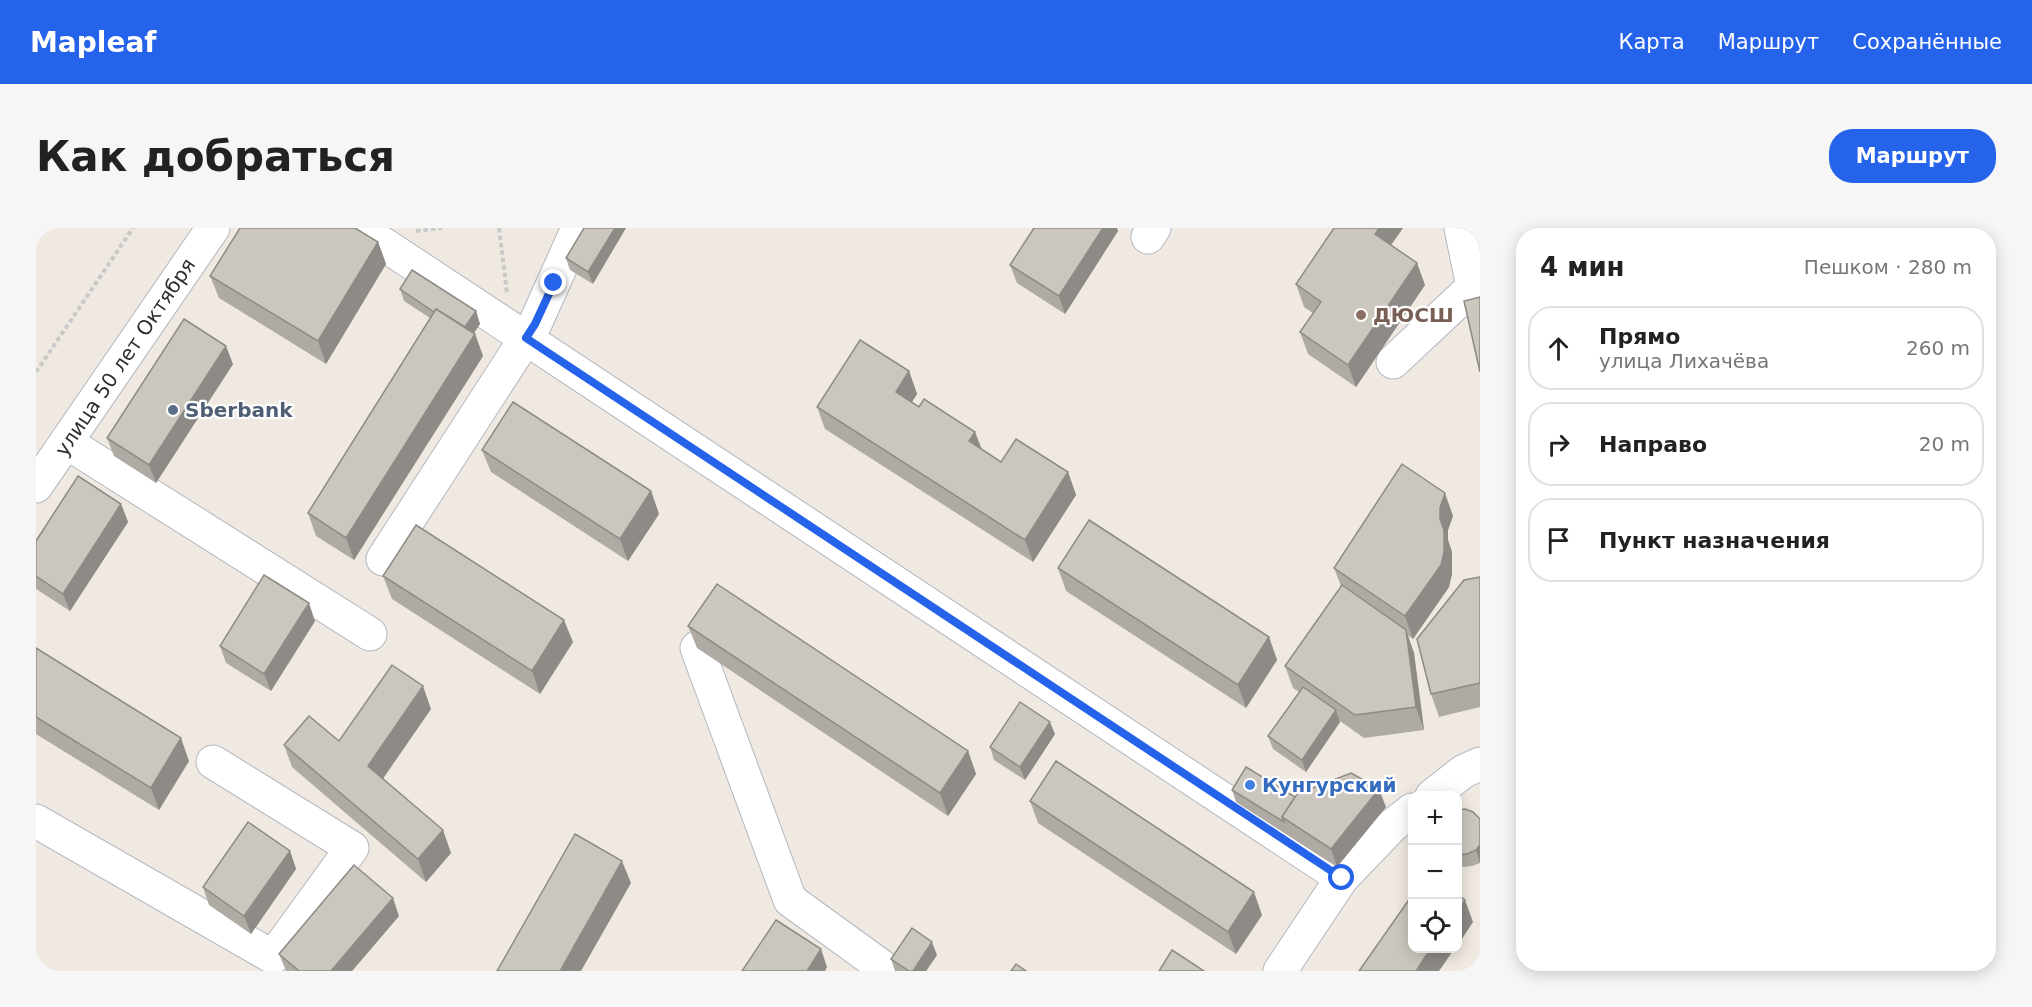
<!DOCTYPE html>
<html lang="ru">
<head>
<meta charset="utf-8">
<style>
  :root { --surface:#fff; --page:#f6f6f6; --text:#222; --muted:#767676; --line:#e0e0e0; --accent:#2563eb }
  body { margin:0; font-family:"DejaVu Sans",sans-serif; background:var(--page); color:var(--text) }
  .controls { position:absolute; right:18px; bottom:18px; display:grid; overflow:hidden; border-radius:12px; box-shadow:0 3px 15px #0003 }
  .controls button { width:54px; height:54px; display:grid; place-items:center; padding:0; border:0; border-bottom:2px solid var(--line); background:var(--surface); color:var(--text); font:30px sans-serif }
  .stop { position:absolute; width:18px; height:18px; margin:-14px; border:4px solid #2563eb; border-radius:50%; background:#fff }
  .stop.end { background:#2563eb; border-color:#fff; box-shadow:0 2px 6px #0008 }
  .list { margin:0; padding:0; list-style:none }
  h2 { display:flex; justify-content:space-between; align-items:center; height:78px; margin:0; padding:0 24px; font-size:26px }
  h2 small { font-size:20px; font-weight:400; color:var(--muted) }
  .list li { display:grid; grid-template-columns:39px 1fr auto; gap:18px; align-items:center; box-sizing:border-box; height:84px; margin:0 12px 12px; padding:0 12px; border:2px solid var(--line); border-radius:24px }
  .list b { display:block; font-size:22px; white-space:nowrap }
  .list p { margin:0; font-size:20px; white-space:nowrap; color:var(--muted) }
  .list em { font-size:20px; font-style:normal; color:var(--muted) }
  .icon { flex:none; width:33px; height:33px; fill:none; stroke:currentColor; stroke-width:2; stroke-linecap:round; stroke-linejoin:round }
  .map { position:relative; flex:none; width:1444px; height:743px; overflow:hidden; border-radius:24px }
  header { display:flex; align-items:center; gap:36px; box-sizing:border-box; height:84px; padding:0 30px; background:var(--accent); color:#fff }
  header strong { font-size:28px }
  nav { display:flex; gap:33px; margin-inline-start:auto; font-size:21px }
  .intro { display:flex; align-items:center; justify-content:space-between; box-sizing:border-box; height:144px; padding:0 36px }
  h1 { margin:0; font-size:42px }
  .button { padding:15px 27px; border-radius:24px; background:var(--accent); color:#fff; font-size:21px; font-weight:700 }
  main { display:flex; gap:36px; padding:0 36px }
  aside { flex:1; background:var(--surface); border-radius:24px; box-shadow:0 3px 15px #0003 }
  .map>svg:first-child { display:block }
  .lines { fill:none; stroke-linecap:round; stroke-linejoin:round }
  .minor-casing { stroke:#b4b7c1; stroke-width:35 }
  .path { stroke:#c9c9c9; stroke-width:4; stroke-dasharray:4.5 3; stroke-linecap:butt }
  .minor { stroke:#fff; stroke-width:33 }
  .wall { fill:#afaba4 }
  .shaded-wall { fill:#8e8b86 }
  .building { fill:#cbc7bf; stroke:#8e8b86; stroke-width:1.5 }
  .route { stroke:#2563eb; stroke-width:8 }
  .education-dot { fill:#8d6e63; stroke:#fff; stroke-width:2 }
  .service-dot { fill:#5c6f8a; stroke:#fff; stroke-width:2 }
  .shop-dot { fill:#3f7fe0; stroke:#fff; stroke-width:2 }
  .labels { text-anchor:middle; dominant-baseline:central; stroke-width:4.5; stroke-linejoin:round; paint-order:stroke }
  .education-label { font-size:20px; font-weight:bold; fill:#785e54; stroke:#fff; text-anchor:start }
  .street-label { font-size:20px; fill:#2e2e2e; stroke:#fff }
  .service-label { font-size:20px; font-weight:bold; fill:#4e5e75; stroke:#fff; text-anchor:start }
  .shop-label { font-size:20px; font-weight:bold; fill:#366cbe; stroke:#fff; text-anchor:start }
</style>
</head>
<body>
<header>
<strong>Mapleaf</strong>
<nav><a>Карта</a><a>Маршрут</a><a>Сохранённые</a></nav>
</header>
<div class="intro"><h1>Как добраться</h1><a class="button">Маршрут</a></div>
<main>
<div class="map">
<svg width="1444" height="743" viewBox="0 0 1444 743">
  <rect width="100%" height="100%" fill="#efe9e1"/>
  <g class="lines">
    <defs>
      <g id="minor">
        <path d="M323 0 1306 650"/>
        <path d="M1425 0 1437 59"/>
        <path d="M1112 9 1118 0"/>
        <path d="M1357 134 1437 59 1444 58"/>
        <path d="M30 214 334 406"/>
        <path d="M0 258 177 0"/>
        <path d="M347 331 499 96 542 0"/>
        <path d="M661 420 754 672 852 743"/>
        <path d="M1396 568 1428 543 1444 536"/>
        <path d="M0 593 237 729 316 620 177 534"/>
        <path d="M1244 743 1306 650 1357 597 1376 582"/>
      </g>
    </defs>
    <use href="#minor" class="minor-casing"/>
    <g class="path">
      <path d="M463 0 471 65"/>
      <path d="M380 3 406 0"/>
      <path d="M0 144 97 0"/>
    </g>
    <use href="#minor" class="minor"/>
  </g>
  <g class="wall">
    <path d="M548 0 557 56 534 42 530 30Z"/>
    <path d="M1298 0H1367L1355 17 1389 57 1320 159 1272 126 1264 104 1277 85 1268 79 1260 56Z"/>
    <path d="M1082 3 1029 86 981 55 974 37Z"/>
    <path d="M342 14 350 36 290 136 183 70 174 48Z"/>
    <path d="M364 61 440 83 444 96 438 105 439 106 447 128 318 332 280 308 272 285 394 90 368 73Z"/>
    <path d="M197 136 120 255 78 228 71 210Z"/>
    <path d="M873 143 881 166 875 174 883 179 939 204 946 221 965 234 1032 244 1040 267 997 334 789 201 781 179Z"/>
    <path d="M446 222 615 263 623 286 592 333 455 244Z"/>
    <path d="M85 276 92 294 34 383 0 361V313Z"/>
    <path d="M1417 288 1412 302V312L1416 324V346L1413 359 1377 411 1371 407 1378 425 1388 502 1328 510 1304 493V494L1270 544 1237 521 1232 508 1263 464 1257 460 1249 438 1305 358 1298 340Z"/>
    <path d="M1022 340 1233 409 1241 432 1210 480 1030 363Z"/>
    <path d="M347 348 537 414 504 466 356 371Z"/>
    <path d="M1444 349V479L1403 489 1395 466Z"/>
    <path d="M279 393 235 463 190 435 184 418Z"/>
    <path d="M652 398 932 523 940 546 912 588 661 420Z"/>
    <path d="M0 420 153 533 123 582 0 506Z"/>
    <path d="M395 481 347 551 415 625 390 654 256 539 248 517 303 513Z"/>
    <path d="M1019 506 989 552 958 532 954 519Z"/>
    <path d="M1196 562 1259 569 1350 579 1301 639 1200 574Z"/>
    <path d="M994 573 1226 687 1200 726 1002 595Z"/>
    <path d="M1422 582 1444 591V635L1436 638 1427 639 1422 637Z"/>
    <path d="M254 623 260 641 215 706 173 677 167 659Z"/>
    <path d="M363 688 316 743H250L243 726Z"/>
    <path d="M901 727 890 743H859L855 731Z"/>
  </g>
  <g class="shaded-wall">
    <path d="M579 0H590L557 56 552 44Z"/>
    <path d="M1067 0H1081L1082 3 1029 86 1023 68Z"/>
    <path d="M1343 0H1367L1347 28 1339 6Z"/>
    <path d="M342 14 350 36 290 136 282 113Z"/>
    <path d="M1381 35 1389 57 1320 159 1312 137Z"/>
    <path d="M440 83 444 96 431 115 426 103Z"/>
    <path d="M439 106 447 128 318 332 310 310Z"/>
    <path d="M190 118 197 136 120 255 113 237Z"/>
    <path d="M873 143 881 166 868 187 860 164Z"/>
    <path d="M939 204 947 226 933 213Z"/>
    <path d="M1032 244 1040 267 997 334 989 312Z"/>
    <path d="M615 263 623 286 592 333 584 311Z"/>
    <path d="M1409 265 1417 288 1412 302V312L1416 324V346L1413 359 1377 411 1369 388Z"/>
    <path d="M85 276 92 294 34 383 27 366Z"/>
    <path d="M273 375 279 393 235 463 228 446Z"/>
    <path d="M528 392 537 414 504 466 496 443Z"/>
    <path d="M1370 402 1378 425 1388 502 1380 479Z"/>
    <path d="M1233 409 1241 432 1210 480 1202 457Z"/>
    <path d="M387 458 395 481 340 560 332 538Z"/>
    <path d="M1300 482 1304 494 1270 544 1266 532Z"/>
    <path d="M1014 494 1019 506 989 552 984 539Z"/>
    <path d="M145 510 153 533 123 582 115 560Z"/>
    <path d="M932 523 940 546 912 588 904 565Z"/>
    <path d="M1343 561 1350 579 1301 639 1295 621Z"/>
    <path d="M407 602 415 625 390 654 382 631Z"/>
    <path d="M1444 617V635L1440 622Z"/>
    <path d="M254 623 260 641 215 706 208 688Z"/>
    <path d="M586 633 595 655 545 743H524Z"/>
    <path d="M1218 664 1226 687 1200 726 1192 704Z"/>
    <path d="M357 670 363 688 316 743H295Z"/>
    <path d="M1429 672 1437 694 1422 717V682Z"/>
    <path d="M896 714 901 727 890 743H877Z"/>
    <path d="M1395 720H1419L1403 743H1380Z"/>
    <path d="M785 721 791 739 789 743H771Z"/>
  </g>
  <g class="building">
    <path d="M204 0H319L342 14 282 113 174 48Z"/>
    <path d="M548 0H579L552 44 530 30Z"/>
    <path d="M998 0H1067L1023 68 974 37Z"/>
    <path d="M1298 0H1343L1339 6 1381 35 1312 137 1264 104 1285 74 1260 56Z"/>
    <path d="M376 42 440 83 429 99 400 81 398 84 364 61Z"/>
    <path d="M1444 69V144L1428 73Z"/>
    <path d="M400 81 439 106 310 310 272 285Z"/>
    <path d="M148 91 190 118 113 237 71 210Z"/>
    <path d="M824 112 873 143 860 164 883 179 888 171 939 204 933 213 965 234 980 211 1032 244 989 312 781 179Z"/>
    <path d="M477 174 615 263 584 311 446 222Z"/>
    <path d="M1366 236 1409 265 1404 280V291L1408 302V324L1405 337 1369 388 1298 340Z"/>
    <path d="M42 248 85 276 27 366 0 348V313Z"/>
    <path d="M1053 292 1233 409 1202 457 1022 340Z"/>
    <path d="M380 297 528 392 496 443 347 348Z"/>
    <path d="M228 347 273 375 228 446 184 418Z"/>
    <path d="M1444 349V455L1395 466 1381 411 1428 352Z"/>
    <path d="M681 356 932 523 904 565 652 398Z"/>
    <path d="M1306 357 1370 402 1380 479 1319 487 1249 438Z"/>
    <path d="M0 420 145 510 115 560 0 489Z"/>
    <path d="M356 437 387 458 332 538 407 602 382 631 248 517 273 488 303 513Z"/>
    <path d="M1267 459 1300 482 1266 532 1232 508Z"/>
    <path d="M984 474 1014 494 984 539 954 519Z"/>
    <path d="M1020 533 1218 664 1192 704 994 573Z"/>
    <path d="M1210 539 1259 569 1246 589 1248 594 1196 562Z"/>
    <path d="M1315 545 1343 561 1295 621 1246 589 1261 566Z"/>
    <path d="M1429 581 1437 584 1444 591V617L1440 622 1431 626 1422 627V582Z"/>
    <path d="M212 594 254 623 208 688 167 659Z"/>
    <path d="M539 606 586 633 524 743H461Z"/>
    <path d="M318 637 357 670 295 743H263L243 726Z"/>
    <path d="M1377 666V720H1395L1380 743H1323Z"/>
    <path d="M1422 667 1429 672 1422 682Z"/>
    <path d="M740 692 785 721 771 743H706Z"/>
    <path d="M876 700 896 714 877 743H873L855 731Z"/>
    <path d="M1136 722 1168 743H1123Z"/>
    <path d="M980 736 990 743H975Z"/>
  </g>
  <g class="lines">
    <path class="route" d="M518 55 499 96 490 110 1306 650"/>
  </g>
  <circle class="education-dot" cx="1325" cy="87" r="6"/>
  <circle class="service-dot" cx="137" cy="182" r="6"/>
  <circle class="shop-dot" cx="1214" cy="557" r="6"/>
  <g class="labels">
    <g class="education-label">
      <text x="1337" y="87">ДЮСШ</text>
    </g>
    <g class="street-label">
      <text transform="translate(89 129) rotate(-56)">улица 50 лет Октября</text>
    </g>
    <g class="service-label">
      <text x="149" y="182">Sberbank</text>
    </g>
    <g class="shop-label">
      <text x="1226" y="557">Кунгурский</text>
    </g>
  </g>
</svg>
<div class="controls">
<button>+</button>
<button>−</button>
<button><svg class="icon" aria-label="locate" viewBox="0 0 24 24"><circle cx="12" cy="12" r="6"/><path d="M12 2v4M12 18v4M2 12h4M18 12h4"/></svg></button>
</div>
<div class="stop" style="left:1306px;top:650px"></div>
<div class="stop end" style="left:518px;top:55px"></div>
</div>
<aside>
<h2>4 мин<small>Пешком · 280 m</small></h2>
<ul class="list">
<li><svg class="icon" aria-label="ahead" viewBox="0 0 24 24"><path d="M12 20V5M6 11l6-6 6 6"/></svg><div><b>Прямо</b><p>улица Лихачёва</p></div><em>260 m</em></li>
<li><svg class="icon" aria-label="right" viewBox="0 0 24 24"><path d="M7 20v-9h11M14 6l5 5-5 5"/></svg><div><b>Направо</b></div><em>20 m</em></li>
<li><svg class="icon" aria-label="arrive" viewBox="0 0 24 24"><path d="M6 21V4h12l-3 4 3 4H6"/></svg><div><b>Пункт назначения</b></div></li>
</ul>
</aside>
</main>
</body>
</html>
